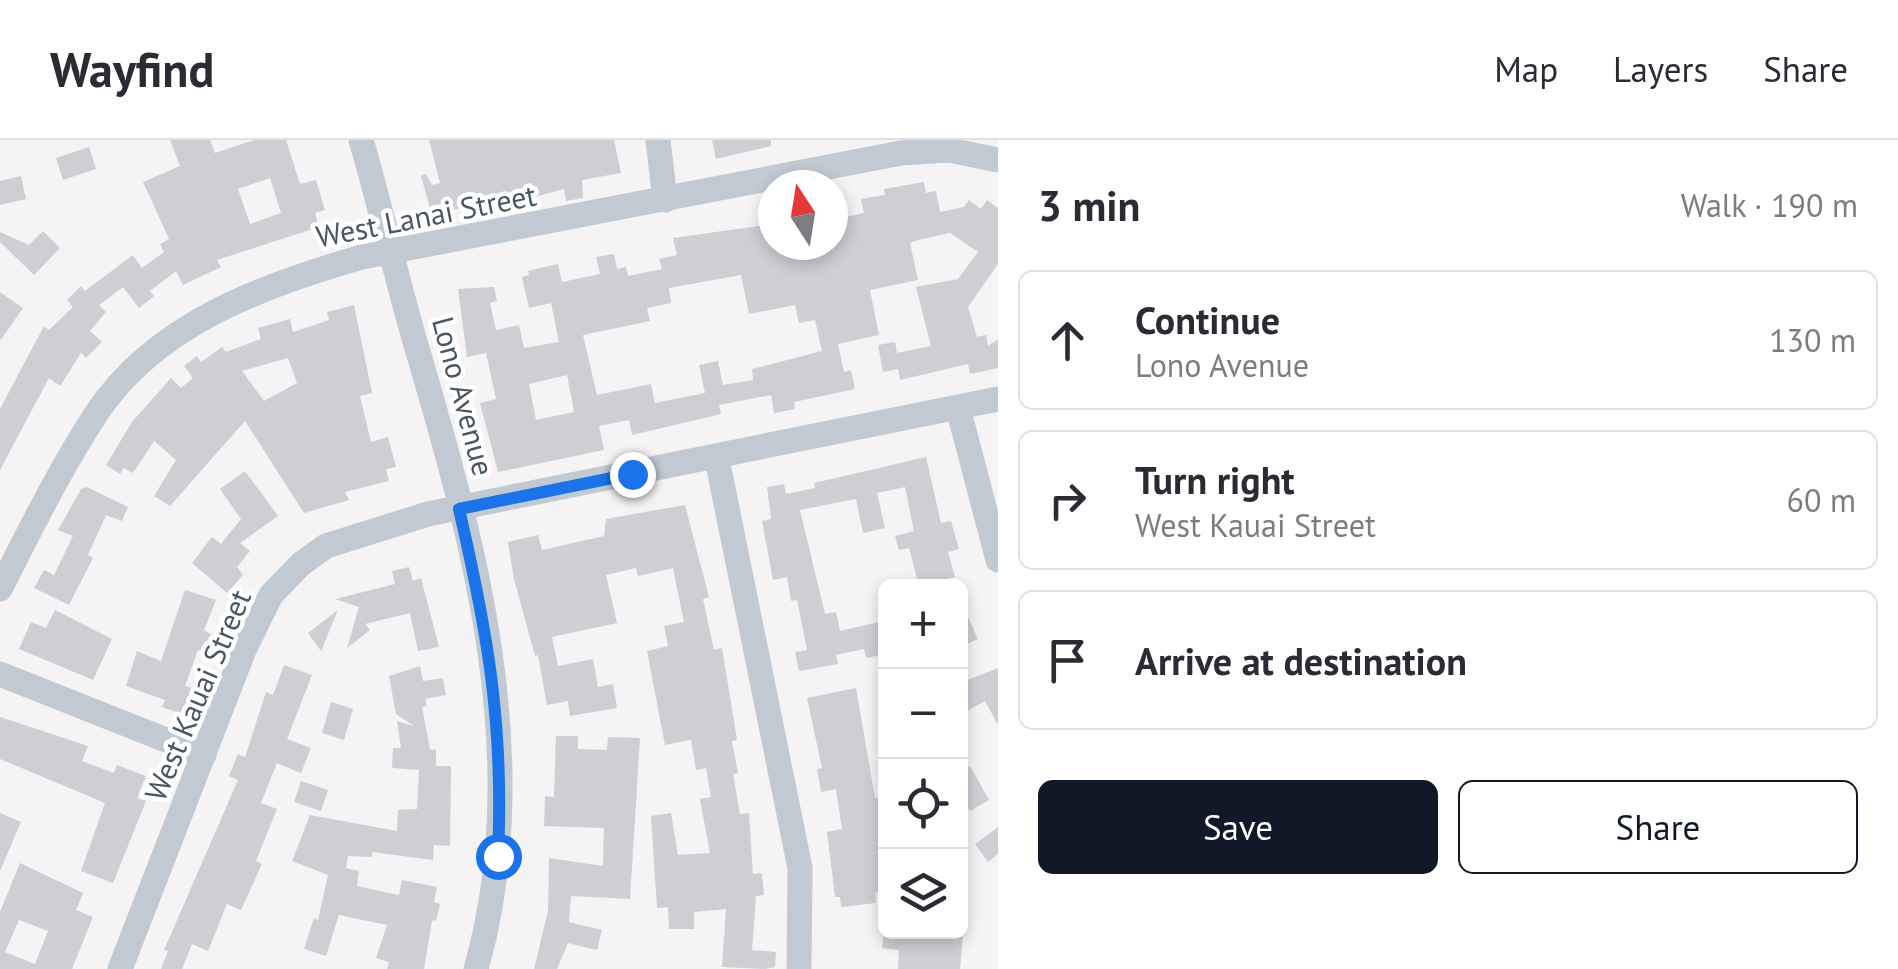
<!DOCTYPE html>
<html lang="en">
<head>
<meta charset="utf-8">
<style>
  :root { --surface:#fff; --page:#f7f7f7; --text:#2b2b33; --muted:#7c7c81; --line:#e1e1e2; --accent:#111827 }
  body { margin:0; font-family:"PT Sans",sans-serif; background:var(--page); color:var(--text) }
  .controls { position:absolute; right:30px; bottom:30px; display:grid; overflow:hidden; border-radius:15px; box-shadow:0 5px 15px #0003 }
  .controls button { width:90px; height:90px; display:grid; place-items:center; padding:0; border:0; border-bottom:2px solid var(--line); background:var(--surface); color:var(--text); font:50px sans-serif }
  .compass { position:absolute; left:758px; top:30px; width:90px; height:90px; border-radius:50%; background:var(--surface); box-shadow:0 5px 15px #0003; rotate:348deg }
  .stop { position:absolute; width:30px; height:30px; margin:-22px; border:8px solid #1a73e8; border-radius:50%; background:#fff }
  .stop.end { background:#1a73e8; border-color:#fff; box-shadow:0 2px 10px #0008 }
  .list { margin:0; padding:0; list-style:none }
  h2 { display:flex; justify-content:space-between; align-items:center; height:130px; margin:0; padding:0 40px; font-size:42px }
  h2 small { font-size:32px; font-weight:400; color:var(--muted) }
  .list li { display:grid; grid-template-columns:65px 1fr auto; gap:30px; align-items:center; box-sizing:border-box; height:140px; margin:0 20px 20px; padding:0 20px; border:2px solid var(--line); border-radius:15px }
  .list b { display:block; font-size:38px; white-space:nowrap }
  .list p { margin:0; font-size:32px; white-space:nowrap; color:var(--muted) }
  .list em { font-size:32px; font-style:normal; color:var(--muted) }
  .actions { display:flex; gap:20px; padding:30px 40px }
  .actions a { flex:1; padding:22px 0; border:2px solid var(--accent); border-radius:15px; text-align:center; font-size:35px; color:var(--accent) }
  .actions .main { background:var(--accent); color:#fff }
  .icon { flex:none; width:55px; height:55px; fill:none; stroke:currentColor; stroke-width:2; stroke-linecap:round; stroke-linejoin:round }
  .map { position:relative; flex:none; width:998px; height:829px; overflow:hidden }
  header { display:flex; align-items:center; gap:60px; box-sizing:border-box; height:140px; padding:0 50px; background:var(--surface); border-bottom:2px solid var(--line) }
  header strong { font-size:48px }
  nav { display:flex; gap:55px; margin-inline-start:auto; font-size:35px }
  main { display:flex }
  aside { flex:1; background:var(--surface) }
  .map>svg:first-child { display:block }
  .building { fill:#cdcfd5; fill-rule:evenodd }
  .lines { fill:none; stroke-linecap:round; stroke-linejoin:round }
  .minor { stroke:#c1cad2; stroke-width:25 }
  .route { stroke:#1a73e8; stroke-width:12 }
  .labels { text-anchor:middle; dominant-baseline:central; stroke-width:9; stroke-linejoin:round; paint-order:stroke }
  .street-label { font-size:30px; fill:#4a5661; stroke:#fff }
</style>
</head>
<body>
<header>
<strong>Wayfind</strong>
<nav><a>Map</a><a>Layers</a><a>Share</a></nav>
</header>
<main>
<div class="map">
<svg width="998" height="829" viewBox="0 0 998 829">
  <rect width="100%" height="100%" fill="#f5f3f3"/>
  <g class="building">
    <path d="M170 0H210L215 13 254 0H286L300 44 316 40 325 70 315 73 319 87 217 120 221 127 183 145 176 131 150 151 154 156 139 168 123 147 99 165 106 172 90 191 102 202 86 218 81 213 60 246 49 238 0 330V269L44 186 49 190 73 167 67 160 81 146 85 151 133 115 142 128 164 112 160 104 169 99 143 42 180 26ZM270 38 281 73 250 84 238 49Z"/>
    <path d="M429 0H614L621 33 582 40 583 58 566 61 564 49 531 58 529 49 432 76 421 36 426 34 432 45 440 43Z"/>
    <path d="M712 0H771V6L716 19Z"/>
    <path d="M89 7 96 29 63 40 56 18Z"/>
    <path d="M21 36 26 59 0 65V41Z"/>
    <path d="M924 42 926 53 936 51 940 72 964 67 969 60 981 69 987 60 998 68V124L968 167 977 197 986 195 988 206 998 199V228L970 234 968 224 900 240 898 229 883 232 878 205 895 202 897 213 931 206 916 147 958 139 978 112 950 93 918 100 910 103 918 140 870 150 879 195 838 204 844 232 851 230 855 249 794 262 795 269 774 273 771 255 719 265 721 274 632 295 629 280 599 286 604 310 498 332 480 263 496 259 486 213 467 217 458 149 494 147 497 161 490 163 496 190 519 185 524 208 559 202 551 163 529 168 522 137 529 135 528 131 558 124 562 142 600 134 596 117 614 114 617 129 626 127 628 136 662 129 659 119 677 115 673 98 773 84V105H833V80L864 73 861 59 885 55 884 49ZM741 135 749 174 795 165 799 183 815 180 822 211 752 229 753 240 723 245 718 221 699 225 705 253 655 263 651 244 597 255 583 195 650 181 647 168 671 163 669 148ZM567 235 574 272 536 280 529 244Z"/>
    <path d="M43 91 60 108 34 135 0 102V92L29 105Z"/>
    <path d="M0 152 23 168 0 201Z"/>
    <path d="M354 165 372 253 360 256 371 302 388 297 396 327 386 329 389 341 345 352 349 360 304 373 245 281 170 366 154 356 176 320 154 301 133 333 124 328 120 334 106 325 132 282 171 238 181 248 193 238 184 226 197 216 201 222 222 207 226 212 261 199 258 188 290 179 293 192 329 180 327 172ZM288 218 297 243 264 261 242 231Z"/>
    <path d="M926 317 941 383 951 381 959 409 948 412 955 437 919 446 909 408 899 410 895 396 914 391 905 347 877 353 885 388 863 393 856 359 800 370 825 474 836 472 840 491 879 482 886 514 866 518 864 509 836 515 838 524 799 531 795 512 807 510 797 460 791 461 787 437 773 440 762 381 771 379 767 347 784 344 786 354 815 348 814 343Z"/>
    <path d="M245 331 278 376 240 403 250 411 237 427 243 435 227 453 192 423 212 397 221 404 241 379 220 349Z"/>
    <path d="M87 347 128 367 122 381 106 375 88 415 93 418 69 465 34 448 44 430 54 435 73 396 58 390 81 349Z"/>
    <path d="M685 365 709 457 703 459 714 510 722 508 726 532 737 600 732 601 738 633 733 634 740 674 749 673 753 734 762 733 764 755 756 756 752 810 776 812 775 827 765 829 722 827 726 769 694 772V789H669L668 767 657 768 651 676 671 673 678 715 710 713 700 659 711 657 706 628 696 630 691 600 665 605 647 511 668 506 664 486 684 482 673 428 638 436 636 428 606 435 617 483 552 497 558 526 593 519 598 547 613 544 617 568 570 576 568 561 547 565 538 515 535 516 514 439 508 402 538 395 542 410 604 396 606 379Z"/>
    <path d="M409 427 413 441 421 438 439 507 418 511 410 473 365 484 370 490 347 508 359 467 335 459 395 444 392 431Z"/>
    <path d="M185 450 216 460 204 490 212 495 206 513 198 510 185 546 192 548 182 574 162 567 165 560 126 546 137 511 161 521Z"/>
    <path d="M960 459 978 499 960 507Z"/>
    <path d="M55 470 112 499 93 540 19 509 31 482 46 488Z"/>
    <path d="M338 470 321 511 308 493Z"/>
    <path d="M284 525 312 535 287 599 311 608 301 633 277 623 261 663 277 669 256 721 262 724 241 770 227 764 208 811 192 804 182 829H161L168 811 164 810 238 640 229 636 238 614 245 617 266 552 273 555Z"/>
    <path d="M420 526 423 541 443 538 446 555 425 559 427 566 422 567 430 609 436 610V626H451L450 706 434 705 433 720 372 712V717L348 716 346 728 359 731 357 746 399 755 402 740 437 747 434 762 440 764 436 781 432 780 424 829H387L389 822 376 818 387 785 339 775 326 816 304 809 314 778 318 780 328 735 292 721 310 675 397 691 398 670 417 669 419 630 392 628 393 608H401L397 581 414 586 396 574 389 536Z"/>
    <path d="M998 528V585L985 561 960 575V543Z"/>
    <path d="M856 548 875 658 886 657V748L875 753 876 763 841 767 840 757H835L827 692 842 689 836 649 821 652 817 629 822 628 807 558Z"/>
    <path d="M331 562 353 569 344 600 322 593Z"/>
    <path d="M0 577 88 606 82 621 114 633 117 625 146 636 137 658 146 661 113 743 81 731 105 663 0 619Z"/>
    <path d="M556 596H578V609L607 610 608 597 640 598 630 759 571 756 569 782 602 790 597 810 568 803 557 829H534L548 771 549 718 603 726 604 688 544 686 545 656 554 657Z"/>
    <path d="M970 626 989 660 970 671 960 654V632Z"/>
    <path d="M301 641 328 650 321 671 294 662Z"/>
    <path d="M0 673 21 682 0 731Z"/>
    <path d="M998 687V714L988 722 975 704Z"/>
    <path d="M20 723 83 753 76 770 93 777 72 829H0V772ZM19 780 48 791 35 824 5 812Z"/>
    <path d="M884 792H963L960 829H898L899 810 882 808Z"/>
  </g>
  <g class="lines">
    <g class="minor">
      <path d="M361 0C381 68 396 137 416 205 475 405 535 622 476 829"/>
      <path d="M658 0 665 60"/>
      <path d="M958 268 998 420"/>
      <path d="M717 319 800 728 799 829"/>
      <path d="M0 449C30 390 60 329 96 274 155 184 264 145 362 117L901 13 949 10 998 20"/>
      <path d="M0 534 204 615"/>
      <path d="M120 829 244 510 271 455 301 424 326 406 428 374 998 259"/>
    </g>
  </g>
  <g class="lines">
    <path class="route" d="M498 716C504 586 488 494 459 369L632 334"/>
  </g>
  <g class="labels">
    <g class="street-label">
      <text transform="translate(426 75) rotate(-11)">West Lanai Street</text>
      <text transform="translate(464 256) rotate(75)">Lono Avenue</text>
      <text transform="translate(197 555) rotate(-67)">West Kauai Street</text>
    </g>
  </g>
</svg>
<div class="controls">
<button>+</button>
<button>−</button>
<button><svg class="icon" aria-label="locate" viewBox="0 0 24 24"><circle cx="12" cy="12" r="6"/><path d="M12 2v4M12 18v4M2 12h4M18 12h4"/></svg></button>
<button><svg class="icon" aria-label="layers" viewBox="0 0 24 24"><path d="M12 4l9 5-9 5-9-5zM3 14l9 5 9-5"/></svg></button>
</div>
<svg class="compass" viewBox="-18 -18 36 36"><path d="M0-13l5 13h-10z" fill="#e53935"/><path d="M0 13l5-13h-10z" fill="#7c7c81"/></svg>
<div class="stop" style="left:498px;top:716px"></div>
<div class="stop end" style="left:632px;top:334px"></div>
</div>
<aside>
<h2>3 min<small>Walk · 190 m</small></h2>
<ul class="list">
<li><svg class="icon" aria-label="ahead" viewBox="0 0 24 24"><path d="M12 20V5M6 11l6-6 6 6"/></svg><div><b>Continue</b><p>Lono Avenue</p></div><em>130 m</em></li>
<li><svg class="icon" aria-label="right" viewBox="0 0 24 24"><path d="M7 20v-9h11M14 6l5 5-5 5"/></svg><div><b>Turn right</b><p>West Kauai Street</p></div><em>60 m</em></li>
<li><svg class="icon" aria-label="arrive" viewBox="0 0 24 24"><path d="M6 21V4h12l-3 4 3 4H6"/></svg><div><b>Arrive at destination</b></div></li>
</ul>
<div class="actions"><a class="main">Save</a><a>Share</a></div>
</aside>
</main>
</body>
</html>
